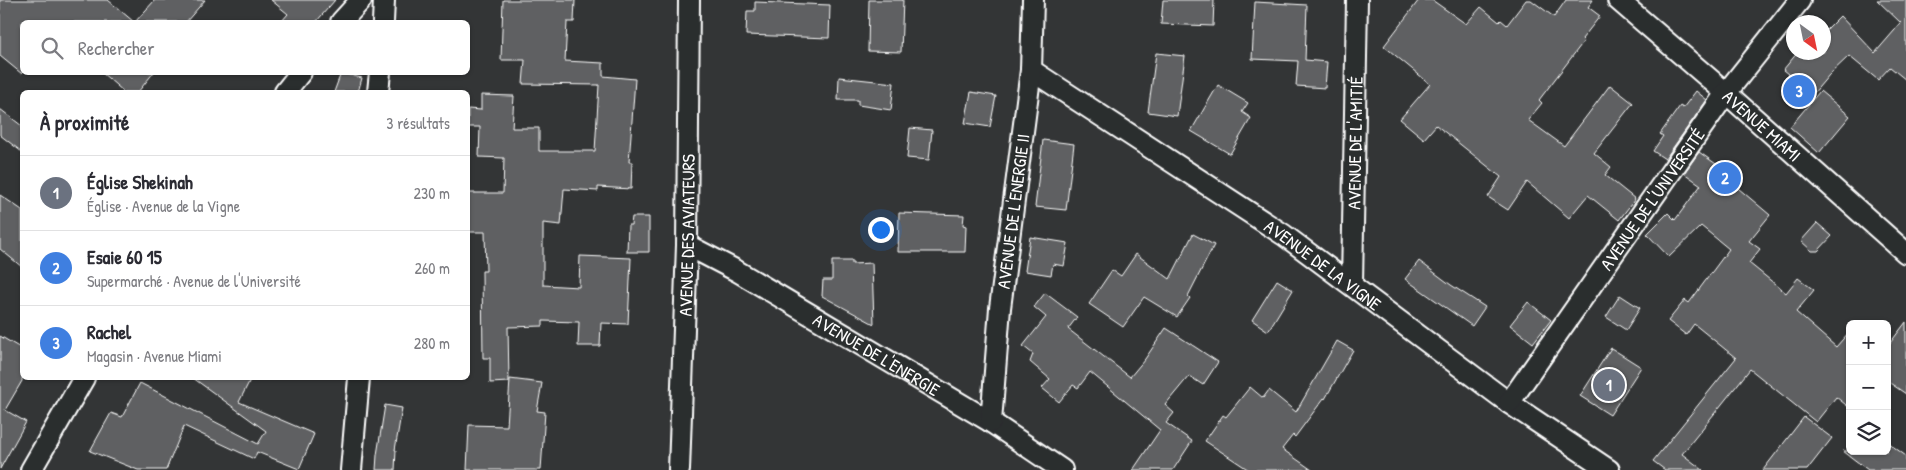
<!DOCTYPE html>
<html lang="fr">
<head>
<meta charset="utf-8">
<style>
  :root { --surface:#fff; --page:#f7f7f7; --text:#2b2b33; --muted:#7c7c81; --line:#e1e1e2; --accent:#db2777 }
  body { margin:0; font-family:"Patrick Hand",sans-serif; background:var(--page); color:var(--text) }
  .controls { position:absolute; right:15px; bottom:15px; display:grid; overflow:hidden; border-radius:8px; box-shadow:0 1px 4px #0004 }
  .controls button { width:45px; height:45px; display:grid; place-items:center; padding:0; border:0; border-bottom:1px solid var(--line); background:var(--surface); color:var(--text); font:25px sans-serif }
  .compass { position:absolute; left:1786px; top:15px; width:45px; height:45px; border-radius:50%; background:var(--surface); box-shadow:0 1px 4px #0004; rotate:147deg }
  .you { position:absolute; left:880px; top:229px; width:18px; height:18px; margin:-12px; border:4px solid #fff; border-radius:50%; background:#1a73e8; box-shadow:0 0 0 8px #1a73e833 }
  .badge { display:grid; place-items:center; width:32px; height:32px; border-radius:50%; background:var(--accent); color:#fff; font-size:16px; font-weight:700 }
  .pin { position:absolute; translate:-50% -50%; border:2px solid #fff; box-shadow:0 1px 5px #0006 }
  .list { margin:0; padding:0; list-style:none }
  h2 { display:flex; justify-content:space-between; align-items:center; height:65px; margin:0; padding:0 20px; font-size:21px }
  h2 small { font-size:16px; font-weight:400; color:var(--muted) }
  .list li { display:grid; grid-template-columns:32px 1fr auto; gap:15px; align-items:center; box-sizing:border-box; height:75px; padding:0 20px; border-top:1px solid var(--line) }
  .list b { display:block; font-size:19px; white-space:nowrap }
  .list p { margin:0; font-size:16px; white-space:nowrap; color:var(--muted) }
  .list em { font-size:16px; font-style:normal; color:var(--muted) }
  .icon { flex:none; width:28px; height:28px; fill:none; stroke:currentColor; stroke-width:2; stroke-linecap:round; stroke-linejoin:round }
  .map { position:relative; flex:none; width:1906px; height:470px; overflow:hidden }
  .search { position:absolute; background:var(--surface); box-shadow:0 1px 4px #0004; left:20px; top:20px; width:450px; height:55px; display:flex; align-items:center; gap:12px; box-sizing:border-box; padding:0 18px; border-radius:8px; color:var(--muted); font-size:19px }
  .panel { position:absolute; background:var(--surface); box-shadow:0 1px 4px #0004; left:20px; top:90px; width:450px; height:290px; border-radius:8px }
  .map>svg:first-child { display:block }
  .building { fill:#5f6162; stroke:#fff }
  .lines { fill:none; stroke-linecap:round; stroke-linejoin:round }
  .street-casing { stroke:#fff; stroke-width:24 }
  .street { stroke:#2a2d2e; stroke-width:20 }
  .labels { text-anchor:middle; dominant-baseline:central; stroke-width:4; stroke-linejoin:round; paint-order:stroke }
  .street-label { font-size:18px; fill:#fff; stroke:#2a2d2e }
</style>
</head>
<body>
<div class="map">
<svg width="1906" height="470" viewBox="0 0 1906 470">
  <rect width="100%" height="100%" fill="#333536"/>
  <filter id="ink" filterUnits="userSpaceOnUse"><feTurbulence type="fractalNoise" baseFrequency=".02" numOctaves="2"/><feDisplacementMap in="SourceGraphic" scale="10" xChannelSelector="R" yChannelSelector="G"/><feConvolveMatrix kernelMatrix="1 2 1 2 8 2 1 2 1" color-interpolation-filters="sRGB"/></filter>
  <g filter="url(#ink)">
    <g class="building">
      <path d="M0 0H108L134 22H22V74L0 56Z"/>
      <path d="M155 0H205L186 22H135Z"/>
      <path d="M271 0H335L316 22H281L288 14Z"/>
      <path d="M503 0H575L574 22H567L565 61 603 63V76L635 79 629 162H632L631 189 598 187V191L564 189 561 225 543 223V285L579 287 580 256 631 258 628 324 601 323 600 346H578L579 322 543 321V326L508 327 509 382 490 383V358H483L482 271H486L485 232H468V193H503L504 158 479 157 480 127H468V109L481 110V95L514 96 512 128H539V151H595L599 85 523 84 525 60H501Z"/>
      <path d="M869 0H903L901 52 868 51Z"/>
      <path d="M1163 0H1214L1213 26 1161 24Z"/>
      <path d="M1419 0H1432L1466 24 1481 7 1499 22 1501 20 1507 25 1526 0H1531L1554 17 1566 0H1593L1588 7 1600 16 1582 39 1584 41 1539 100 1542 103 1528 120 1564 146 1610 85 1633 103 1594 153 1611 167 1605 175 1635 199 1619 220 1588 195 1569 218 1527 182 1508 210 1488 197 1501 177 1436 125 1424 139 1400 119 1430 84 1384 46Z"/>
      <path d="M1877 0H1906V80L1890 67 1878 80 1849 56 1829 75 1813 94 1783 70 1798 52H1824V32L1840 16 1875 53 1901 23Z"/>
      <path d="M755 2 830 5 829 38 746 35 747 11H755Z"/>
      <path d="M1255 2 1307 5 1305 60 1327 62 1325 88 1296 86 1298 61 1252 59Z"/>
      <path d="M1156 53 1185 56 1177 116 1148 112Z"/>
      <path d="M101 72H154L138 92H124Z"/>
      <path d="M341 73 362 78 358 92H334Z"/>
      <path d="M839 77 894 83 891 110 858 105V100H838Z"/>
      <path d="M1218 85 1248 103 1242 112 1251 118 1230 154 1191 131Z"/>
      <path d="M1696 91 1707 100 1665 159 1653 151 1663 136 1660 134 1680 106 1683 108Z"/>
      <path d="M1820 91 1850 116 1819 153 1790 127Z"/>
      <path d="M971 92 996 96 990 127 965 123Z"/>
      <path d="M0 109 22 126V152L0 135Z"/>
      <path d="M910 128 932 130 929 160 907 158Z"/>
      <path d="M1043 140 1074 144 1066 210 1035 207Z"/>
      <path d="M1699 152 1736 178 1732 183 1770 215 1749 241 1760 249 1749 263 1786 293 1798 278 1814 290 1796 312 1836 347 1850 331V408L1836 397 1816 422 1750 369 1682 454 1703 470H1665L1653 461 1736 358 1694 324 1686 335 1668 321 1685 300 1689 303 1729 249 1701 226 1669 257 1647 234 1668 213 1675 220 1701 185 1684 173Z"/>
      <path d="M0 195 22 210V267L0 249Z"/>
      <path d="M899 213 964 215 963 225 966 226 965 252H898Z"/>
      <path d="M632 217H649V252H627L628 225H631Z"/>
      <path d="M1817 223 1832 236 1818 251H1812L1801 241Z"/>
      <path d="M1193 234 1214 245 1188 296 1190 298 1177 317 1144 297 1123 327 1089 304 1112 270 1121 276 1136 254 1170 279Z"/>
      <path d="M1030 237 1068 243 1064 266 1053 264 1051 275 1025 271Z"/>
      <path d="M832 261H852V264L872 263 874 324 822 296 823 280H832Z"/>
      <path d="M1419 261 1451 285 1485 307 1472 326 1405 279Z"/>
      <path d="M1277 280 1293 290 1268 331 1252 320Z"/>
      <path d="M1045 293 1077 317 1068 329 1130 377 1145 359 1166 328 1218 362 1203 385 1189 376 1165 405 1174 413 1166 423 1192 441 1173 470H1133L1160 430 1090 372 1078 388 1073 385 1059 402 1042 388 1050 379 1030 362 1033 354 1023 346 1046 317 1034 307Z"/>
      <path d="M1620 295 1640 308 1626 330 1606 317Z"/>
      <path d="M1528 302 1551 320 1533 343 1510 325Z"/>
      <path d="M1906 322V394L1887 381V347Z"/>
      <path d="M0 336 22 349V381L5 410 26 422 0 469Z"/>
      <path d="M1337 341 1353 350 1325 399 1324 398 1295 437 1293 435 1282 449 1312 470H1249L1205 441 1223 415 1226 417 1250 387 1263 398 1269 390 1296 412Z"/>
      <path d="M1611 348 1641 367 1610 415 1580 396Z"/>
      <path d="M193 378H251L239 402 314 434 299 469 257 452 254 459 184 426 166 470H138L90 451 111 413 122 417 140 383 258 444 266 431Z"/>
      <path d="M510 379 542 383 537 411 545 412 541 470H467L469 425 507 426Z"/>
      <path d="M385 405 402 408 395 450H396L395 470H376L377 455Z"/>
      <path d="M1804 417 1832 438 1807 470H1763Z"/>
      <path d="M1887 442 1906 456V470H1868L1843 451H1887Z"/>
    </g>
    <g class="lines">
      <defs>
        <g id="street">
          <path id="s1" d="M1618 0 1726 93 1906 253"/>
          <path d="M341 22 361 0"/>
          <path d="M383 22 384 0"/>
          <path id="s2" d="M1031 70 1284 235 1509 403 1609 470"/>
          <path d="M285 92 301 72"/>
          <path d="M378 92 380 72"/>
          <path id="s3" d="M687 245 737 271 991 422 1062 470"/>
          <path id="s4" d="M1352 284 1357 0"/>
          <path id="s5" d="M1509 403 1726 93 1800 0"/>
          <path id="s6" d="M991 422 1000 308 1031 70 1033 0"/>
          <path d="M31 470 84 378"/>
          <path d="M351 470 359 378"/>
          <path id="s7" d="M679 470 687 245 689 0"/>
        </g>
      </defs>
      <use href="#street" class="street-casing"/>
      <use href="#street" class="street"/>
    </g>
  </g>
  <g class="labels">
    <g class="street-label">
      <text stroke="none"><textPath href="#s1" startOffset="191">AVENUE MIAMI</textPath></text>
      <text stroke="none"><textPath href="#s4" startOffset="141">AVENUE DE L'AMITIÉ</textPath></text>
      <text stroke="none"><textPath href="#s5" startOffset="249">AVENUE DE L'UNIVERSITÉ</textPath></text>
      <text stroke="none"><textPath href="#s6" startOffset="212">AVENUE DE L'ENERGIE II</textPath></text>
      <text stroke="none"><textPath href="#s7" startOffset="235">AVENUE DES AVIATEURS</textPath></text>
      <text stroke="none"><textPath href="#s2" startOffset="351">AVENUE DE LA VIGNE</textPath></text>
      <text stroke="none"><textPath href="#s3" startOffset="219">AVENUE DE L'ENERGIE</textPath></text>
    </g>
  </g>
</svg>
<div class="controls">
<button>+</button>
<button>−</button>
<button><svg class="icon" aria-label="layers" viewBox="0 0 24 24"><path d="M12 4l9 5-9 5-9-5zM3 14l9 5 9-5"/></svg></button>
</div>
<svg class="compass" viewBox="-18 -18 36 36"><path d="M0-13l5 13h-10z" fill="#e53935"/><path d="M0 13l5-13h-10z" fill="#7c7c81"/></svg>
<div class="you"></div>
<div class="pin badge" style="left:1609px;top:385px;background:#6b7280">1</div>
<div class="pin badge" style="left:1725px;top:178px;background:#3f7fe0">2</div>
<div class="pin badge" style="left:1799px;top:91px;background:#3f7fe0">3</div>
<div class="search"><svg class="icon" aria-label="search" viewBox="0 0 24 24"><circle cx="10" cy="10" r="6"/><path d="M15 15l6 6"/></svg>Rechercher</div>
<section class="panel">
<h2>À proximité<small>3 résultats</small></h2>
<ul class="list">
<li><span class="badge" style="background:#6b7280">1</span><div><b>Église Shekinah</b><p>Église · Avenue de la Vigne</p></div><em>230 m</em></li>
<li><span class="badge" style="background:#3f7fe0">2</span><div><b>Esaie 60 15</b><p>Supermarché · Avenue de l'Université</p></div><em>260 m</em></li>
<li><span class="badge" style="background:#3f7fe0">3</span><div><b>Rachel</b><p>Magasin · Avenue Miami</p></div><em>280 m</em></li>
</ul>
</section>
</div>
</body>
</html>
